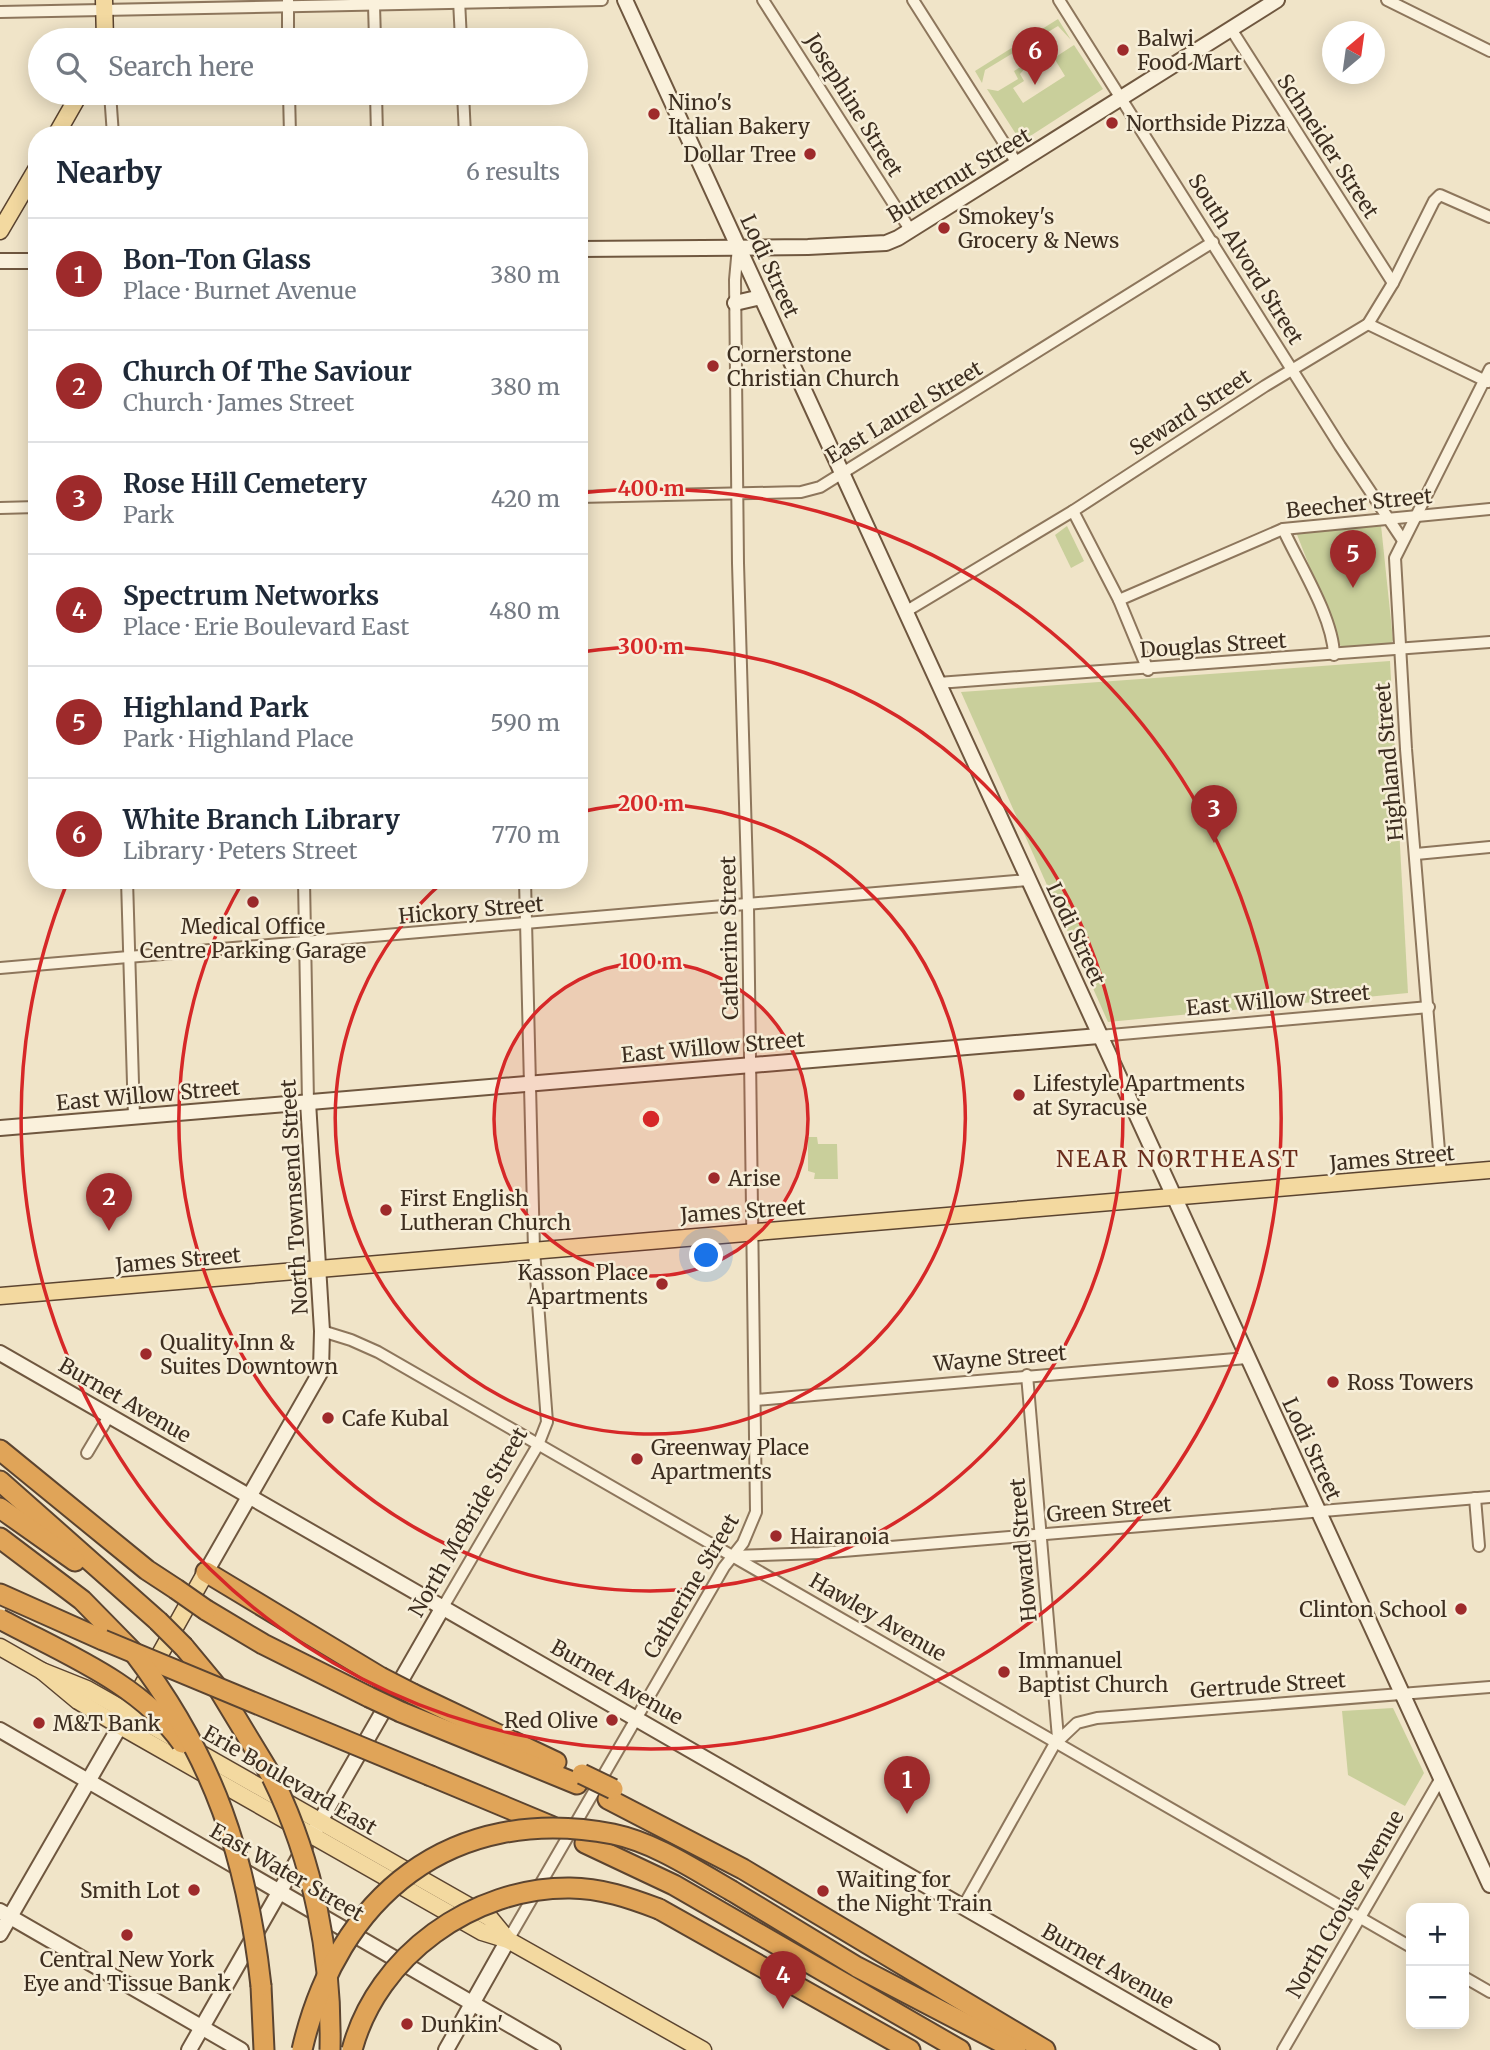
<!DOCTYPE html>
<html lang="en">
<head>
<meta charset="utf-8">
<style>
  :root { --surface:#fff; --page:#f6f6f7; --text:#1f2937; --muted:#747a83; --line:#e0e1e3; --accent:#9e2a2b }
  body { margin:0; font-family:Merriweather,serif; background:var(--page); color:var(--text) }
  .controls { position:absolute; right:21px; bottom:21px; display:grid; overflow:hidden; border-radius:14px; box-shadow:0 4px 18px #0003 }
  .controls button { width:63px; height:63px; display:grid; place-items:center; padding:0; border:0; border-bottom:2px solid var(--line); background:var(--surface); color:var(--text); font:35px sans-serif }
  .compass { position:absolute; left:1322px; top:21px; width:63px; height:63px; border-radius:50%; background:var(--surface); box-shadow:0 4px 18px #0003; rotate:29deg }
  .you { position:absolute; left:707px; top:1256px; width:24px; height:24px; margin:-18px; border:5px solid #fff; border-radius:50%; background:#1a73e8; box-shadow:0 0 0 10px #1a73e833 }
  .badge { display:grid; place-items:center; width:46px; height:46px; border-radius:50%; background:var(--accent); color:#fff; font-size:23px; font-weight:700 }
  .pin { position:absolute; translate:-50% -58px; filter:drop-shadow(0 2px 4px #0008) }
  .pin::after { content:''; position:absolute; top:37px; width:24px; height:21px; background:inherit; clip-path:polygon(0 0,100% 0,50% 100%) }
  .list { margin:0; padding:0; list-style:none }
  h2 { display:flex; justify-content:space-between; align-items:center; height:91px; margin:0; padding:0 28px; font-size:30px }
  h2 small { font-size:23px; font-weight:400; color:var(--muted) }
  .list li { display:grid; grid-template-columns:46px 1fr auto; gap:21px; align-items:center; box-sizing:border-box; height:112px; padding:0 28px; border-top:2px solid var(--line) }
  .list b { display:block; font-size:26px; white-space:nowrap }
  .list p { margin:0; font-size:23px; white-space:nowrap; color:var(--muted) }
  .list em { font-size:23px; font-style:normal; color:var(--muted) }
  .icon { flex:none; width:38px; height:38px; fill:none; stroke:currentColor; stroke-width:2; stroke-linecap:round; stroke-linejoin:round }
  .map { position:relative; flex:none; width:1490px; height:2050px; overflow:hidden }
  .search { position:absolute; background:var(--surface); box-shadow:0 4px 18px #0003; left:28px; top:28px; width:560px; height:77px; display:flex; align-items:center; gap:18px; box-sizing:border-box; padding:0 24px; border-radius:38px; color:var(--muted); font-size:26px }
  .panel { position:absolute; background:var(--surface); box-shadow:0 4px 18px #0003; left:28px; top:126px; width:560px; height:763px; border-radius:28px }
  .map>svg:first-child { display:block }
  .green { fill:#c9cf9b }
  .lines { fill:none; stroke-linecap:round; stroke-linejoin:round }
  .street-casing { stroke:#8d765c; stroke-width:14 }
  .secondary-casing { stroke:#6f573f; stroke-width:18 }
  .primary-casing { stroke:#5b4430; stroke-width:19 }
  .highway-casing { stroke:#5b4430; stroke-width:23 }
  .street { stroke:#faf1dc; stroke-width:10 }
  .secondary { stroke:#faf1dc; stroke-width:14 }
  .primary { stroke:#f3d9a0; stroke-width:16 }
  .highway { stroke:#e0a458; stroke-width:19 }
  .highway-bridge-casing { stroke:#5b4430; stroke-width:23; stroke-linecap:butt }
  .highway-bridge { stroke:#e0a458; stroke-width:19 }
  .ring { fill:none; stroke:#d62828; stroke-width:3.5 }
  .poi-dot { fill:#9e2a2b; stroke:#f7eed8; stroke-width:2.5 }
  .labels { text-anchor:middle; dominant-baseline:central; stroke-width:5; stroke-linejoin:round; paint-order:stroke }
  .poi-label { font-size:21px; fill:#3d2e20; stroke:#f7eed8; text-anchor:start }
  .street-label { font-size:21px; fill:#3d2e20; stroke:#f7eed8 }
  .neighbourhood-label { font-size:23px; letter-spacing:2px; fill:#6b2e1e; stroke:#f7eed8 }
  .centre { fill:#d62828; stroke:#f7eed8; stroke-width:3.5 }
  .ring-label { font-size:21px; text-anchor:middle; font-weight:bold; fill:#d62828; stroke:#f7eed8; stroke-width:5; stroke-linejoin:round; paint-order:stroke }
</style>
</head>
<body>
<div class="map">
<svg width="1490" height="2050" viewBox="0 0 1490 2050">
  <rect width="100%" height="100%" fill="#f0e4c8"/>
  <g class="green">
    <path d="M1058 19 1071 40 1058 26 985 70 982 83 975 71Z"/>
    <path d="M1074 45 1103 89 1021 142 987 89 998 91 1018 79 1014 71 1033 59 1020 74 1024 81 1013 88 1023 103 1065 76 1054 58Z"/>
    <path d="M1381 525 1393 640 1391 644 1344 648 1340 645 1296 532Z"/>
    <path d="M1067 526 1084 561 1071 568 1055 535Z"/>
    <path d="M1390 661 1408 993 1108 1022 961 692Z"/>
    <path d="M808 1137H817L818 1144H837L838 1179H814L815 1173 808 1171Z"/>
    <path d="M1393 1708 1424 1773 1405 1806 1348 1775 1342 1711Z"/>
  </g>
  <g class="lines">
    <defs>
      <g id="street">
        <path d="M459 0 461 40"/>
        <path d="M763 0 911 231"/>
        <path d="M913 0 1018 165"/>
        <path d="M1059 0 1340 446 1402 539"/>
        <path d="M1387 0 1490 51"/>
        <path d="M288 1V40"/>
        <path d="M374 5 375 40"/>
        <path d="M0 12 602 0"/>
        <path d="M1231 29 1393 283"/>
        <path d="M110 93 113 135"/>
        <path d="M289 93 290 135"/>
        <path d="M376 93 377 135"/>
        <path d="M463 93 465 135"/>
        <path d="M1368 324 1488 382"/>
        <path d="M579 497 801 492 820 487 1213 242"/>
        <path d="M0 508 37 507"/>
        <path d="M1073 511 1119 600 1148 670"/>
        <path d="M1283 529C1299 564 1333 617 1334 655"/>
        <path d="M1119 600 1283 529 1490 509"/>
        <path d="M905 612 1073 511 1265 386 1368 324 1393 283 1434 201 1440 195 1490 217"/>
        <path d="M938 683 1490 642"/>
        <path d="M1416 854 1490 847"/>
        <path d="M127 880 134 1117"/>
        <path d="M304 880 308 1102"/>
        <path d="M0 968 1028 880"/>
        <path d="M1099 1036 1429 1007"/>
        <path d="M1441 1175 1406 749 1395 558 1490 369"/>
        <path d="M322 1331 351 1340 378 1352 1411 1947"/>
        <path d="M756 1400 1247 1358"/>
        <path d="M87 1453 109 1416"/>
        <path d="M1475 1498 1479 1546"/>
        <path d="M732 1556 819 1553 1490 1497"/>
        <path d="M443 1607 538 1445 547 1422 534 1250 525 880"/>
        <path d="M1058 1741 1077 1723 1097 1718 1490 1687"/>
        <path d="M963 1907 1058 1738 1027 1375"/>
        <path d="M508 1940 724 1567 743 1543 756 1512 748 906 738 563 735 280 738 247"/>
        <path d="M1464 1977 1490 1992"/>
        <path d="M1283 2050 1441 1778"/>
      </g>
      <g id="secondary">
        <path d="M625 0 1490 1885"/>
        <path d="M579 249 808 247 886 243 898 238 1277 0"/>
        <path d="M0 261H37"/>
        <path d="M735 303 761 297"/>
        <path d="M0 1128 1099 1036"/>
        <path d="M0 1353 1212 2050"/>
        <path d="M206 1572 321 1371 322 1331 308 1102"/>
        <path d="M0 1730 553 2050"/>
        <path d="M315 1830 443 1607"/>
        <path d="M0 1911 241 2050"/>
        <path d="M0 1934 120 1726"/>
        <path d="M189 2050 305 1847"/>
        <path d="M446 2050 508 1940"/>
      </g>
      <g id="primary">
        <path d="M104 0 105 40"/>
        <path d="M56 135 80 93"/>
        <path d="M0 231 37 168"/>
        <path d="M0 1296 1490 1170"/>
        <path d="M0 1647 42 1671 87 1689 490 1918 508 1940"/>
        <path d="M42 1671 78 1701 120 1726 482 1932 508 1940 703 2050"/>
        <path d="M131 1706 206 1572"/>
      </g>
      <g id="highway">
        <path d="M0 1450 147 1570 176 1589"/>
        <path d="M0 1481 158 1621"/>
        <path d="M0 1508 75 1561"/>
        <path d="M0 1538 82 1600 134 1653"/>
        <path d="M206 1572 380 1677"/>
        <path d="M0 1594 103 1640"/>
        <path d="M206 1610 263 1644 369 1697"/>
        <path d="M184 1647 218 1688 272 1777"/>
        <path d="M413 1694 556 1762"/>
        <path d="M401 1712 577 1784"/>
        <path d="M431 1776 551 1826"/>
        <path d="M608 1799 743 1869 1045 2050"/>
        <path d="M585 1843 674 1885 960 2050"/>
        <path d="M732 1891 857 1967 1016 2050"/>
        <path d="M659 1909 910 2050"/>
        <path d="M261 1986 264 2050"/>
      </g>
    </defs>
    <use href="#street" class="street-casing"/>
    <use href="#secondary" class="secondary-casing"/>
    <use href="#primary" class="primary-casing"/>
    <use href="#highway" class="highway-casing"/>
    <use href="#street" class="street"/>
    <use href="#secondary" class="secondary"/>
    <use href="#primary" class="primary"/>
    <use href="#highway" class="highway"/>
    <defs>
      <g id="highway-bridge">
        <path d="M176 1589 206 1610"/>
        <path d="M0 1619C63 1653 140 1683 182 1743"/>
        <path d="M158 1621 184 1647"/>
        <path d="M103 1640 431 1776"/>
        <path d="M135 1654C214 1758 247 1858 261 1986"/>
        <path d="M380 1677 413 1694"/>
        <path d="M369 1697 401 1712"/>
        <path d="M582 1774 613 1789"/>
        <path d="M272 1777C314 1862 332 1957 330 2050"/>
        <path d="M302 2050C337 1896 452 1803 613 1834 656 1843 695 1870 732 1891"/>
        <path d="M352 2050C377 1955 474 1887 570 1888 601 1888 630 1898 659 1909"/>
      </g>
    </defs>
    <use href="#highway-bridge" class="highway-bridge-casing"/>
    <use href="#highway-bridge" class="highway-bridge"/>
  </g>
  <circle cx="651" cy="1119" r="157" fill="#d62828" fill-opacity=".12"/>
  <g class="ring">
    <circle cx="651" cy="1119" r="157"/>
    <path d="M580 812A315 315 0 1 1 444 881"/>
    <path d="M581 652A472 472 0 1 1 242 883"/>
    <path d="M580 493A630 630 0 1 1 67 883"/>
  </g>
  <g class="poi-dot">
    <circle cx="1123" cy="50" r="7"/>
    <circle cx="654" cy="114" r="7"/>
    <circle cx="1112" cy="123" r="7"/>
    <circle cx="810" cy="154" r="7"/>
    <circle cx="944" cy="228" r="7"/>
    <circle cx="713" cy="366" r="7"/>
    <circle cx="253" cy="902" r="7"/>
    <circle cx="1019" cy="1095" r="7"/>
    <circle cx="714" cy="1178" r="7"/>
    <circle cx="386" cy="1210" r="7"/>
    <circle cx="662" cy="1284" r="7"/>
    <circle cx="146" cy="1354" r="7"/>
    <circle cx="1333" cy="1382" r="7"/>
    <circle cx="328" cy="1418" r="7"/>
    <circle cx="637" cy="1459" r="7"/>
    <circle cx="776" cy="1536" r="7"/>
    <circle cx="1461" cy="1609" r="7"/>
    <circle cx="1004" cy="1672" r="7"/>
    <circle cx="612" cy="1720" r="7"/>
    <circle cx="39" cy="1723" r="7"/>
    <circle cx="194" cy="1890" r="7"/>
    <circle cx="823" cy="1891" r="7"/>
    <circle cx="127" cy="1935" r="7"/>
    <circle cx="407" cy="2024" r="7"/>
  </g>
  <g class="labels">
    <g class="poi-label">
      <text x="1137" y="38">Balwi<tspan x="1137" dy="24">Food Mart</tspan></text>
      <text x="668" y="102">Nino's<tspan x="668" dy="24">Italian Bakery</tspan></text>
      <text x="1126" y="123">Northside Pizza</text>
      <text x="796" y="154" text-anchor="end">Dollar Tree</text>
      <text x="958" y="216">Smokey's<tspan x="958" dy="24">Grocery &amp; News</tspan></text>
      <text x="727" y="354">Cornerstone<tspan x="727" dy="24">Christian Church</tspan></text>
      <text x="253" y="926" text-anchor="middle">Medical Office<tspan x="253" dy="24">Centre Parking Garage</tspan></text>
      <text x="1033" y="1083">Lifestyle Apartments<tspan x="1033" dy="24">at Syracuse</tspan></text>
      <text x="728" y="1178">Arise</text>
      <text x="400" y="1198">First English<tspan x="400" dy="24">Lutheran Church</tspan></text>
      <text x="648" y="1272" text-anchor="end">Kasson Place<tspan x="648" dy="24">Apartments</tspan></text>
      <text x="160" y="1342">Quality Inn &amp;<tspan x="160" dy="24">Suites Downtown</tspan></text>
      <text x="1347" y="1382">Ross Towers</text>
      <text x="342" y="1418">Cafe Kubal</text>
      <text x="651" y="1447">Greenway Place<tspan x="651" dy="24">Apartments</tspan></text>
      <text x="790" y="1536">Hairanoia</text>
      <text x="1447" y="1609" text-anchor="end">Clinton School</text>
      <text x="1018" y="1660">Immanuel<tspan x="1018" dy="24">Baptist Church</tspan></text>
      <text x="598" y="1720" text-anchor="end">Red Olive</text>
      <text x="53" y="1723">M&amp;T Bank</text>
      <text x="837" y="1879">Waiting for<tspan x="837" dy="24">the Night Train</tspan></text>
      <text x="180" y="1890" text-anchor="end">Smith Lot</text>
      <text x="127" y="1959" text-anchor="middle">Central New York<tspan x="127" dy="24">Eye and Tissue Bank</tspan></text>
      <text x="421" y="2024">Dunkin'</text>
    </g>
    <g class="street-label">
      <text transform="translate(854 105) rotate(58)">Josephine Street</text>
      <text transform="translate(1328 146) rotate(57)">Schneider Street</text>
      <text transform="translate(959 175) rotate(-31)">Butternut Street</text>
      <text transform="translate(1246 259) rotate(58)">South Alvord Street</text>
      <text transform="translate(770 266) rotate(65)">Lodi Street</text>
      <text transform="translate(904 412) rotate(-31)">East Laurel Street</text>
      <text transform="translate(1190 412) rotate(-33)">Seward Street</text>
      <text transform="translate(1359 503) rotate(-6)">Beecher Street</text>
      <text transform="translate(1213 645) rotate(-4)">Douglas Street</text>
      <text transform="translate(1389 762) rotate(-95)">Highland Street</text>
      <text transform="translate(471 910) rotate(-5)">Hickory Street</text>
      <text transform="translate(1076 934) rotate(65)">Lodi Street</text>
      <text transform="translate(729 938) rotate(-91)">Catherine Street</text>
      <text transform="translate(1278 1000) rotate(-5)">East Willow Street</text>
      <text transform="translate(713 1047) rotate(-5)">East Willow Street</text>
      <text transform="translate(148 1095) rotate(-5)">East Willow Street</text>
      <text transform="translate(1392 1158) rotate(-5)">James Street</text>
      <text transform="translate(294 1197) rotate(-93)">North Townsend Street</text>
      <text transform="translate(743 1211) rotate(-4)">James Street</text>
      <text transform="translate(178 1260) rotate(-5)">James Street</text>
      <text transform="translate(1000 1358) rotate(-5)">Wayne Street</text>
      <text transform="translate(125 1400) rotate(30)">Burnet Avenue</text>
      <text transform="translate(1312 1449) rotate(65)">Lodi Street</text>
      <text transform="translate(1109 1509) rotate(-5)">Green Street</text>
      <text transform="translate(468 1522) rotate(-60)">North McBride Street</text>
      <text transform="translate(1023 1550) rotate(-95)">Howard Street</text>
      <text transform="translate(691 1586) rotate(-59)">Catherine Street</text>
      <text transform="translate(878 1617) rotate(30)">Hawley Avenue</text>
      <text transform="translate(617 1682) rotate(30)">Burnet Avenue</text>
      <text transform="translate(1268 1685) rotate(-4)">Gertrude Street</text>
      <text transform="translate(290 1780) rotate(30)">Erie Boulevard East</text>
      <text transform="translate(287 1872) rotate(30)">East Water Street</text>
      <text transform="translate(1345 1904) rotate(-60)">North Crouse Avenue</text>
      <text transform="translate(1108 1966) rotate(30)">Burnet Avenue</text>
    </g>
    <g class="neighbourhood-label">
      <text x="1178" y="1158">NEAR NORTHEAST</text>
    </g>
  </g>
  <circle cx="651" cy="1119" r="10" class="centre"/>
  <g class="ring-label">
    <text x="651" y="496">400 m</text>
    <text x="651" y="654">300 m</text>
    <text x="651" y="811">200 m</text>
    <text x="651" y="969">100 m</text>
  </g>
</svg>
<div class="controls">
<button>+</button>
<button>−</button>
</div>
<svg class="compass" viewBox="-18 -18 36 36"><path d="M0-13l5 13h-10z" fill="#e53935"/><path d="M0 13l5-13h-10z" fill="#747a83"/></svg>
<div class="you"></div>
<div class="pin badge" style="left:907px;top:1814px">1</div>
<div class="pin badge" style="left:109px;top:1231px">2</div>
<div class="pin badge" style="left:1214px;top:843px">3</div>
<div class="pin badge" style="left:783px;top:2009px">4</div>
<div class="pin badge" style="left:1353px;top:588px">5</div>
<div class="pin badge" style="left:1035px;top:85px">6</div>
<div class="search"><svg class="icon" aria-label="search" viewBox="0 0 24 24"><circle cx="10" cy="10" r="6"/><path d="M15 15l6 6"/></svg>Search here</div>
<section class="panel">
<h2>Nearby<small>6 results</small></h2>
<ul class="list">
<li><span class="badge">1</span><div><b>Bon-Ton Glass</b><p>Place · Burnet Avenue</p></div><em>380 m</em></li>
<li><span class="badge">2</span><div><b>Church Of The Saviour</b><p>Church · James Street</p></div><em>380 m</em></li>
<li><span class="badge">3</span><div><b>Rose Hill Cemetery</b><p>Park</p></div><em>420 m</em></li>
<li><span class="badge">4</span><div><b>Spectrum Networks</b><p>Place · Erie Boulevard East</p></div><em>480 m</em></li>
<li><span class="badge">5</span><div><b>Highland Park</b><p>Park · Highland Place</p></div><em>590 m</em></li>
<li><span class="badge">6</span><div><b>White Branch Library</b><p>Library · Peters Street</p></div><em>770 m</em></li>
</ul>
</section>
</div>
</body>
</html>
